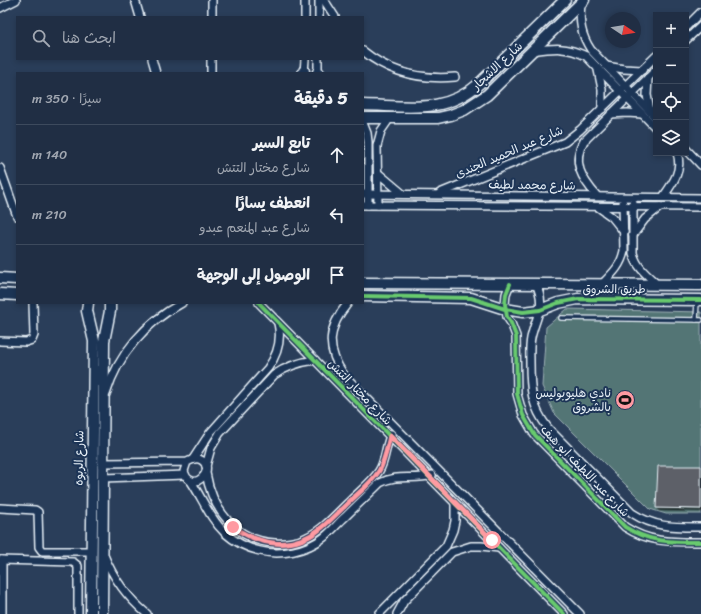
<!DOCTYPE html>
<html lang="ar">
<head>
<meta charset="utf-8">
<style>
  :root { --surface:#202e44; --page:#2d3a4f; --text:#f1f3f6; --muted:#a2a8b2; --line:#3d4a5d }
  body { margin:0; font-family:Sriracha,"Playpen Sans Arabic",sans-serif; background:var(--page); color:var(--text); direction:rtl }
  .controls { position:absolute; right:12px; top:12px; display:grid; overflow:hidden; border-radius:0px; box-shadow:0 2px 6px #0003 }
  .controls button { width:36px; height:36px; display:grid; place-items:center; padding:0; border:0; border-bottom:1px solid var(--line); background:var(--surface); color:var(--text); font:20px sans-serif }
  .compass { position:absolute; left:605px; top:12px; width:36px; height:36px; border-radius:50%; background:var(--surface); box-shadow:0 2px 6px #0003; rotate:102deg }
  .stop { position:absolute; width:12px; height:12px; margin:-9px; border:3px solid #ff9aa2; border-radius:50%; background:#fff }
  .stop.end { background:#ff9aa2; border-color:#fff; box-shadow:0 1px 4px #0008 }
  .list { margin:0; padding:0; list-style:none }
  h2 { display:flex; justify-content:space-between; align-items:center; height:52px; margin:0; padding:0 16px; font-size:17px }
  h2 small { font-size:13px; font-weight:400; color:var(--muted) }
  .list li { display:grid; grid-template-columns:26px 1fr auto; gap:12px; align-items:center; box-sizing:border-box; height:60px; padding:0 16px; border-top:1px solid var(--line) }
  .list b { display:block; font-size:15px; white-space:nowrap }
  .list p { margin:0; font-size:13px; white-space:nowrap; color:var(--muted) }
  .list em { font-size:13px; font-style:normal; color:var(--muted) }
  .icon { flex:none; width:22px; height:22px; fill:none; stroke:currentColor; stroke-width:2; stroke-linecap:round; stroke-linejoin:round }
  .map { position:relative; flex:none; width:701px; height:614px; overflow:hidden; direction:ltr }
  .search { position:absolute; background:var(--surface); box-shadow:0 2px 6px #0003; left:16px; top:16px; width:348px; height:44px; display:flex; align-items:center; gap:10px; box-sizing:border-box; padding:0 14px; border-radius:0px; color:var(--muted); font-size:15px }
  .panel { position:absolute; background:var(--surface); box-shadow:0 2px 6px #0003; left:16px; top:72px; width:348px; height:232px; border-radius:0px; direction:rtl }
  .map>svg:first-child { display:block }
  .green { fill:#537474; stroke:#9eb2b6 }
  .building { fill:#5d6067; stroke:#e8f1f8; filter:url(#shadow) }
  .lines { fill:none; stroke-linecap:round; stroke-linejoin:round }
  .lane-casing { stroke:#e8f1f8; stroke-width:6 }
  .street-casing { stroke:#e8f1f8; stroke-width:10 }
  .secondary-casing { stroke:#e8f1f8; stroke-width:13 }
  .lane { stroke:#1d3557; stroke-width:3.5 }
  .street { stroke:#1d3557; stroke-width:7 }
  .secondary { stroke:#1d3557; stroke-width:10 }
  .cycleway-casing { stroke:#1d3557; stroke-width:6 }
  .cycleway { stroke:#67ca6e; stroke-width:4 }
  .route { stroke:#ff9aa2; stroke-width:5 }
  .labels { text-anchor:middle; dominant-baseline:central; stroke-width:4; stroke-linejoin:round; paint-order:stroke }
  .street-label { font-size:12px; fill:#e8f1f8; stroke:#1d3557 }
  .poi-label { font-size:12px; fill:#e8f1f8; stroke:#1d3557; text-anchor:end }
</style>
</head>
<body>
<div class="map">
<svg width="701" height="614" viewBox="0 0 701 614">
  <defs>
    <filter id="shadow"><feDropShadow dx="2.5" dy="2.5" stdDeviation="0" flood-color="#0009"/></filter>
  </defs>
  <rect width="100%" height="100%" fill="#2a3e5a"/>
  <filter id="ink" filterUnits="userSpaceOnUse"><feTurbulence type="fractalNoise" baseFrequency=".025" numOctaves="2"/><feDisplacementMap in="SourceGraphic" scale="8" xChannelSelector="R" yChannelSelector="G"/><feConvolveMatrix kernelMatrix="1 2 1 2 8 2 1 2 1" color-interpolation-filters="sRGB"/></filter>
  <g filter="url(#ink)">
    <path class="green" d="M567 309 701 312V514H666L650 509 554 413 542 386 546 327Z"/>
    <path class="building" d="M658 466H701V509L656 508Z"/>
    <g class="lines">
      <defs>
        <g id="lane">
          <path d="M561 318 701 320"/>
          <path d="M696 320 697 301"/>
        </g>
        <g id="street">
          <path d="M135 0 140 17"/>
          <path d="M324 0 335 17"/>
          <path d="M581 4C579 22 581 35 591 50L656 118"/>
          <path d="M0 8 16 0"/>
          <path d="M212 17V0"/>
          <path d="M305 17V0"/>
          <path d="M319 17V0"/>
          <path d="M686 27 701 12"/>
          <path d="M686 40 701 26"/>
          <path d="M363 51C390 73 421 80 455 77"/>
          <path d="M532 51C553 48 566 46 586 56L656 128"/>
          <path d="M152 59 156 73"/>
          <path d="M606 66 624 69 642 70"/>
          <path d="M598 70 602 89V109"/>
          <path d="M211 73V59"/>
          <path d="M304 73 305 59"/>
          <path d="M318 73V59"/>
          <path d="M648 78 647 95 650 111"/>
          <path d="M611 114 627 113 642 114"/>
          <path d="M363 123 367 133 368 142V205"/>
          <path d="M686 149 701 165"/>
          <path d="M0 168 17 216"/>
          <path d="M378 173 403 194"/>
          <path d="M440 193 565 142 580 130 656 56"/>
          <path d="M363 194 701 198"/>
          <path d="M597 196C582 179 571 162 584 141L656 70"/>
          <path d="M663 197C673 183 683 170 677 153"/>
          <path d="M633 203V253C637 268 647 275 658 285"/>
          <path d="M363 205 701 207"/>
          <path d="M378 205 377 146 381 131 390 118"/>
          <path d="M598 207 612 217 624 232"/>
          <path d="M633 235 645 219 660 207"/>
          <path d="M510 284 506 294 505 304 507 317 511 323 516 336 517 394 523 415 534 434 625 527C650 543 672 542 701 542"/>
          <path d="M536 284C546 305 537 314 532 334 529 343 530 352 530 362 530 388 531 406 548 428L632 513C655 528 675 527 701 527"/>
          <path d="M601 285C612 274 621 266 624 251L623 203"/>
          <path d="M259 303 564 614"/>
          <path d="M348 303C328 327 325 348 344 375L580 614"/>
          <path d="M0 341 26 342 32 340 34 335 33 303"/>
          <path d="M106 394C118 354 146 322 182 303"/>
          <path d="M193 459 210 433 268 368C278 354 282 340 278 323"/>
          <path d="M103 463 187 462C191 460 194 458 199 459 220 467 191 497 184 471L187 462"/>
          <path d="M206 466 211 448 220 433 274 375C287 366 300 362 315 360"/>
          <path d="M206 473C212 509 236 541 275 543 285 544 298 542 307 537 324 529 337 513 351 500 360 491 372 482 379 471 386 460 385 446 391 434"/>
          <path d="M103 478 185 475"/>
          <path d="M190 480C202 497 209 518 225 533 235 542 247 548 260 551 281 556 306 551 323 538 331 532 338 523 345 517 357 505 369 494 380 483 398 473 414 481 432 475"/>
          <path d="M0 508 35 510 38 512 39 547 42 551H91"/>
          <path d="M104 555C113 578 128 598 147 614"/>
          <path d="M0 560 73 562 78 566V614"/>
          <path d="M2 614V560"/>
          <path d="M379 614 446 546 453 530 455 521V504"/>
          <path d="M397 614 404 601 452 552 471 546H481L499 548"/>
        </g>
        <g id="secondary">
          <path d="M318 72 319 73"/>
          <path d="M303 73 304 71"/>
          <path d="M363 105C408 106 444 115 480 83L565 0"/>
          <path d="M363 118H438L451 115 464 110 487 95 584 0"/>
          <path d="M0 278 17 279"/>
          <path d="M363 283 701 285"/>
          <path d="M0 294 17 295"/>
          <path d="M363 296 471 298 505 309 523 312 540 310 558 303 578 299 701 300"/>
          <path d="M88 303 87 311 94 341 91 614"/>
          <path d="M102 614 104 341 110 311V303"/>
        </g>
      </defs>
      <use href="#lane" class="lane-casing"/>
      <use href="#street" class="street-casing"/>
      <use href="#secondary" class="secondary-casing"/>
      <use href="#lane" class="lane"/>
      <use href="#street" class="street"/>
      <use href="#secondary" class="secondary"/>
      <defs>
        <g id="cycleway">
          <path d="M510 284 506 294 505 304 507 317 511 323 516 336 517 394 523 415 534 434 625 527C650 543 672 542 701 542"/>
          <path d="M363 296 471 298 505 309 523 312 540 310 558 303 578 299 701 300"/>
          <path d="M259 303 564 614"/>
        </g>
      </defs>
      <use href="#cycleway" class="cycleway-casing"/>
      <use href="#cycleway" class="cycleway"/>
    </g>
  </g>
  <g class="lines" filter="url(#ink)">
    <path class="route" d="M233 527C261 546 293 551 320 529 329 522 337 513 345 506 356 495 371 484 379 471 385 461 387 448 390 436L492 540"/>
  </g>
  <defs>
    <symbol id="stadium-disc" viewBox="-11 -11 22 22"><circle r="9.5" fill="#ff9aa2" stroke="#1d3557"/><path d="M0-5a6.5 5 0 1 0 0 10a6.5 5 0 1 0 0-10ZM-3.5-1.8h7v3.6h-7Z" fill="#111"/></symbol>
  </defs>
  <g fill-rule="evenodd">
    <use href="#stadium-disc" x="614" y="389" width="22" height="22"/>
  </g>
  <g class="labels">
    <g class="street-label">
      <text transform="translate(497 66) rotate(-43)">شارع الاشجار</text>
      <text transform="translate(509 152) rotate(-23)">شارع عبد الحميد الجندى</text>
      <text transform="translate(532 185) rotate(1)">شارع محمد لطيف</text>
      <text x="614" y="289">طريق الشروق</text>
      <text transform="translate(360 392) rotate(46)">شارع مختار التتش</text>
      <text transform="translate(79 458) rotate(-89)">شارع الربوه</text>
      <text transform="translate(585 471) rotate(46)">شارع عبد اللطيف ابو هيف</text>
    </g>
    <g class="poi-label">
      <text x="611" y="393">نادي هليوبوليس<tspan x="611" dy="14">بالشروق</tspan></text>
    </g>
  </g>
</svg>
<div class="controls">
<button>+</button>
<button>−</button>
<button><svg class="icon" aria-label="locate" viewBox="0 0 24 24"><circle cx="12" cy="12" r="6"/><path d="M12 2v4M12 18v4M2 12h4M18 12h4"/></svg></button>
<button><svg class="icon" aria-label="layers" viewBox="0 0 24 24"><path d="M12 4l9 5-9 5-9-5zM3 14l9 5 9-5"/></svg></button>
</div>
<svg class="compass" viewBox="-18 -18 36 36"><path d="M0-13l5 13h-10z" fill="#e53935"/><path d="M0 13l5-13h-10z" fill="#a2a8b2"/></svg>
<div class="stop" style="left:492px;top:540px"></div>
<div class="stop end" style="left:233px;top:527px"></div>
<div class="search"><svg class="icon" aria-label="search" viewBox="0 0 24 24"><circle cx="10" cy="10" r="6"/><path d="M15 15l6 6"/></svg>ابحث هنا</div>
<section class="panel">
<h2>5 دقيقة<small>سيرًا · 350 m</small></h2>
<ul class="list">
<li><svg class="icon" aria-label="ahead" viewBox="0 0 24 24"><path d="M12 20V5M6 11l6-6 6 6"/></svg><div><b>تابع السير</b><p>شارع مختار التتش</p></div><em>140 m</em></li>
<li><svg class="icon" aria-label="left" viewBox="0 0 24 24"><path d="M17 20v-9H6M10 6l-5 5 5 5"/></svg><div><b>انعطف يسارًا</b><p>شارع عبد المنعم عبدو</p></div><em>210 m</em></li>
<li><svg class="icon" aria-label="arrive" viewBox="0 0 24 24"><path d="M6 21V4h12l-3 4 3 4H6"/></svg><div><b>الوصول إلى الوجهة</b></div></li>
</ul>
</section>
</div>
</body>
</html>
